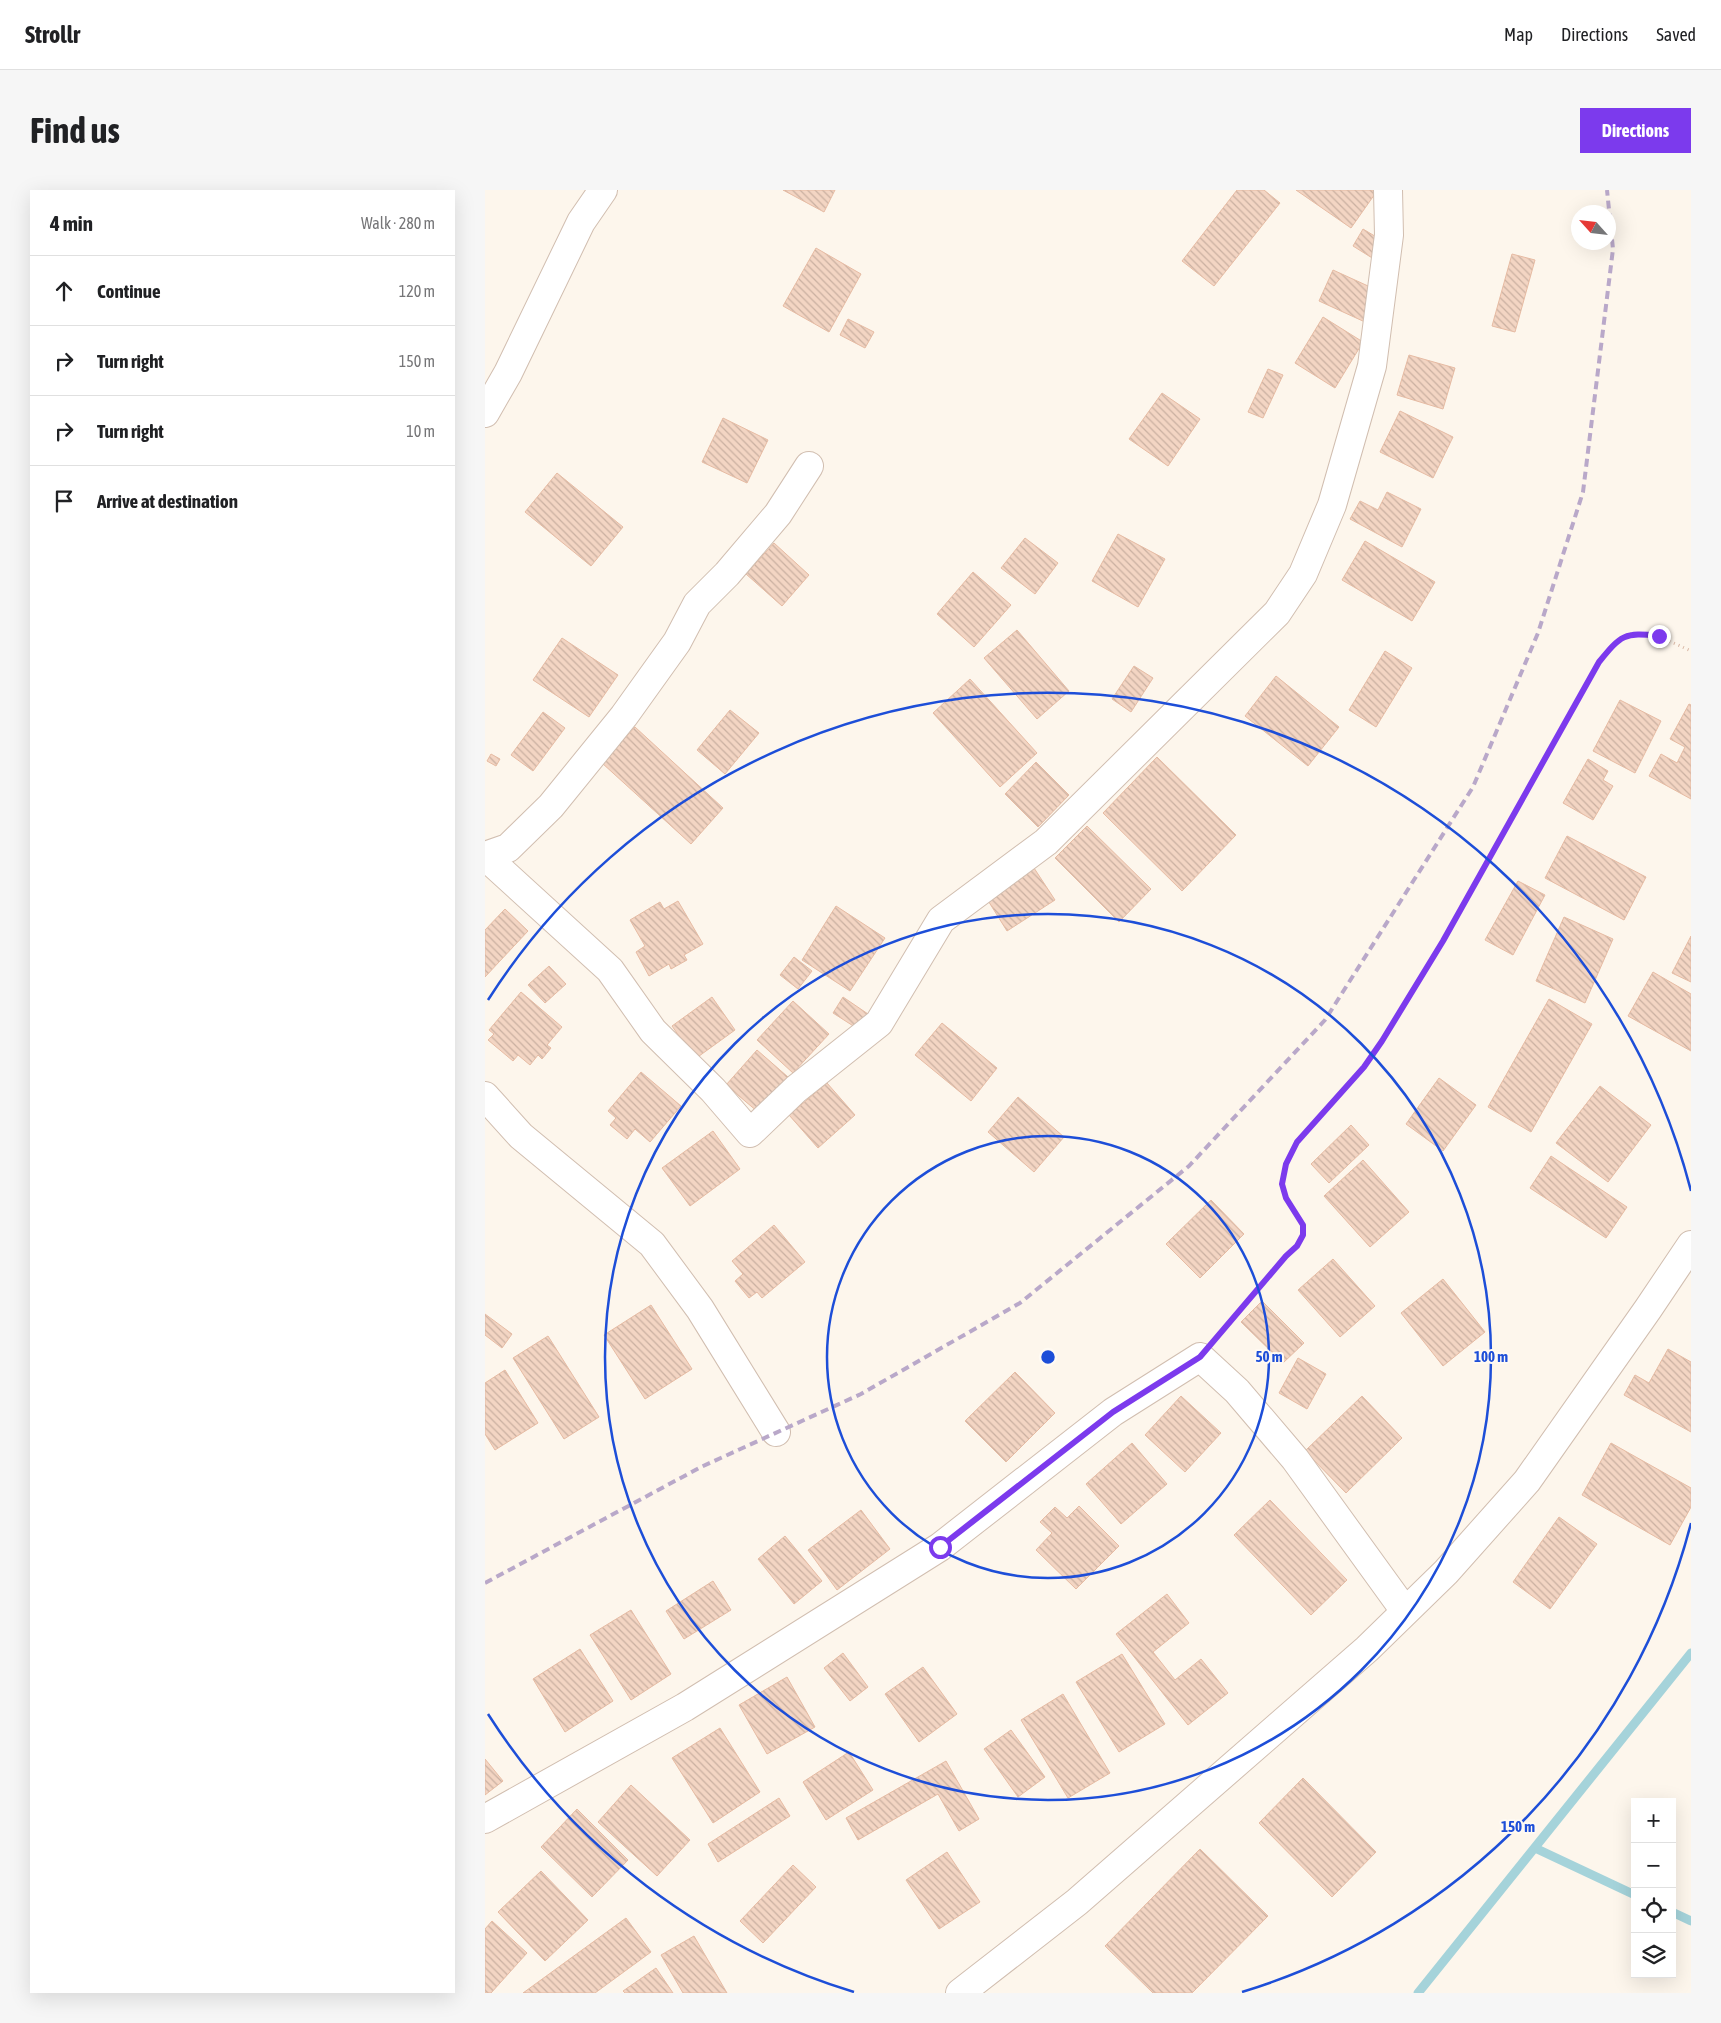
<!DOCTYPE html>
<html lang="en">
<head>
<meta charset="utf-8">
<style>
  :root { --surface:#fff; --page:#f6f6f6; --text:#202124; --muted:#757577; --line:#e0e0e0; --accent:#7c3aed }
  body { margin:0; font-family:"Asap Condensed",sans-serif; background:var(--page); color:var(--text) }
  .controls { position:absolute; right:15px; bottom:15px; display:grid; overflow:hidden; border-radius:0px; box-shadow:0 5px 20px #0002 }
  .controls button { width:45px; height:45px; display:grid; place-items:center; padding:0; border:0; border-bottom:1px solid var(--line); background:var(--surface); color:var(--text); font:25px sans-serif }
  .compass { position:absolute; left:1086px; top:15px; width:45px; height:45px; border-radius:50%; background:var(--surface); box-shadow:0 5px 20px #0002; rotate:297deg }
  .stop { position:absolute; width:15px; height:15px; margin:-11px; border:4px solid #7c3aed; border-radius:50%; background:#fff }
  .stop.end { background:#7c3aed; border-color:#fff; box-shadow:0 1px 5px #0008 }
  .list { margin:0; padding:0; list-style:none }
  h2 { display:flex; justify-content:space-between; align-items:center; height:65px; margin:0; padding:0 20px; font-size:21px }
  h2 small { font-size:16px; font-weight:400; color:var(--muted) }
  .list li { display:grid; grid-template-columns:32px 1fr auto; gap:15px; align-items:center; box-sizing:border-box; height:70px; padding:0 20px; border-top:1px solid var(--line) }
  .list b { display:block; font-size:19px; white-space:nowrap }
  .list em { font-size:16px; font-style:normal; color:var(--muted) }
  .icon { flex:none; width:28px; height:28px; fill:none; stroke:currentColor; stroke-width:2; stroke-linecap:round; stroke-linejoin:round }
  .map { position:relative; flex:none; width:1206px; height:1803px; overflow:hidden; border-radius:0px }
  header { display:flex; align-items:center; gap:30px; box-sizing:border-box; height:70px; padding:0 25px; background:var(--surface); border-bottom:1px solid var(--line) }
  header strong { font-size:24px }
  nav { display:flex; gap:28px; margin-inline-start:auto; font-size:18px }
  .intro { display:flex; align-items:center; justify-content:space-between; box-sizing:border-box; height:120px; padding:0 30px }
  h1 { margin:0; font-size:35px }
  .button { padding:12px 22px; border-radius:0px; background:var(--accent); color:#fff; font-size:18px; font-weight:700 }
  main { display:flex; gap:30px; padding:0 30px }
  aside { flex:1; background:var(--surface); border-radius:0px; box-shadow:0 5px 20px #0002 }
  .map>svg:first-child { display:block }
  .lines { fill:none; stroke-linecap:round; stroke-linejoin:round }
  .stream { stroke:#a5d3da; stroke-width:9 }
  .building { fill:url(#building-back-hatch); stroke:#e6bba3 }
  .minor-casing { stroke:#d1beb0; stroke-width:30 }
  .path { stroke:#d9b8a5; stroke-width:3; stroke-dasharray:1 4; stroke-linecap:butt }
  .minor { stroke:#fff; stroke-width:28 }
  .rail { stroke:#b9a8c9; stroke-width:4; stroke-dasharray:8 5; stroke-linecap:butt }
  .route { stroke:#7c3aed; stroke-width:6 }
  .ring { fill:none; stroke:#1d4ed8; stroke-width:2.5 }
  .centre { fill:#1d4ed8; stroke:#fffaf3; stroke-width:2.5 }
  .ring-label { font-size:15px; text-anchor:middle; font-weight:bold; fill:#1d4ed8; stroke:#fffaf3; stroke-width:4; stroke-linejoin:round; paint-order:stroke }
</style>
</head>
<body>
<header>
<strong>Strollr</strong>
<nav><a>Map</a><a>Directions</a><a>Saved</a></nav>
</header>
<div class="intro"><h1>Find us</h1><a class="button">Directions</a></div>
<main>
<aside>
<h2>4 min<small>Walk · 280 m</small></h2>
<ul class="list">
<li><svg class="icon" aria-label="ahead" viewBox="0 0 24 24"><path d="M12 20V5M6 11l6-6 6 6"/></svg><div><b>Continue</b></div><em>120 m</em></li>
<li><svg class="icon" aria-label="right" viewBox="0 0 24 24"><path d="M7 20v-9h11M14 6l5 5-5 5"/></svg><div><b>Turn right</b></div><em>150 m</em></li>
<li><svg class="icon" aria-label="right" viewBox="0 0 24 24"><path d="M7 20v-9h11M14 6l5 5-5 5"/></svg><div><b>Turn right</b></div><em>10 m</em></li>
<li><svg class="icon" aria-label="arrive" viewBox="0 0 24 24"><path d="M6 21V4h12l-3 4 3 4H6"/></svg><div><b>Arrive at destination</b></div></li>
</ul>
</aside>
<div class="map">
<svg width="1206" height="1803" viewBox="0 0 1206 1803">
  <defs>
    <pattern id="building-back-hatch" width="6" height="6" patternUnits="userSpaceOnUse" patternTransform="scale(1.25)"><rect width="6" height="6" fill="#f3d5c3"/><path d="M-1 5l2 2M0 0l6 6M5-1l2 2" fill="none" stroke="#cab0a1"/></pattern>
  </defs>
  <rect width="100%" height="100%" fill="#fdf6ec"/>
  <g class="lines">
    <g class="stream">
      <path d="M1050 1658 1150 1705"/>
      <path d="M1187 1722 1206 1731"/>
      <path d="M933 1803 1206 1463"/>
    </g>
  </g>
  <g class="building">
    <path d="M298 0H350L339 22Z"/>
    <path d="M752 0H779L795 13 729 96 697 71Z"/>
    <path d="M811 0H891L892 1 866 38Z"/>
    <path d="M878 39 903 54 892 71 868 56Z"/>
    <path d="M331 58 376 84 344 142 298 116Z"/>
    <path d="M1027 64 1050 70 1030 142 1007 136Z"/>
    <path d="M848 80 894 101 880 132 834 111Z"/>
    <path d="M838 127 878 152 850 198 810 173Z"/>
    <path d="M363 129 389 142 380 158 355 145Z"/>
    <path d="M924 165 970 178 958 219 912 205Z"/>
    <path d="M783 179 798 185 778 228 763 222Z"/>
    <path d="M677 203 715 229 683 276 644 249Z"/>
    <path d="M915 221 968 247 948 288 895 262Z"/>
    <path d="M238 228 283 250 262 293 217 272Z"/>
    <path d="M72 283 138 337 106 376 40 322Z"/>
    <path d="M902 302 936 319 917 357 865 329 875 311 893 320Z"/>
    <path d="M633 344 680 369 653 417 607 391Z"/>
    <path d="M540 348 573 373 550 404 516 378Z"/>
    <path d="M880 351 950 392 927 431 857 390Z"/>
    <path d="M289 353 324 385 297 416 261 384Z"/>
    <path d="M488 382 526 415 489 457 452 424Z"/>
    <path d="M532 440 584 501 552 529 499 468Z"/>
    <path d="M77 448 133 485 104 527 48 490Z"/>
    <path d="M900 461 927 478 891 537 864 520Z"/>
    <path d="M649 476 668 488 646 522 627 509Z"/>
    <path d="M791 486 854 537 823 576 760 526Z"/>
    <path d="M485 489 552 563 515 597 448 523Z"/>
    <path d="M1135 510 1176 531 1150 583 1108 561Z"/>
    <path d="M1204 514 1206 515V609L1164 586 1176 564 1192 573 1200 557 1185 549Z"/>
    <path d="M245 520 274 543 240 584 212 560Z"/>
    <path d="M58 522 80 538 48 581 26 565Z"/>
    <path d="M150 537 238 618 206 654 117 573Z"/>
    <path d="M6 564 15 569 11 576 2 571Z"/>
    <path d="M672 567 751 645 697 701 618 623Z"/>
    <path d="M1103 569 1123 581 1118 590 1128 596 1108 630 1078 613Z"/>
    <path d="M551 572 584 605 553 637 520 604Z"/>
    <path d="M602 636 666 699 634 732 570 668Z"/>
    <path d="M1082 646 1161 687 1139 730 1060 688Z"/>
    <path d="M549 678 570 710 522 741 502 709Z"/>
    <path d="M1033 691 1060 705 1028 765 1000 750Z"/>
    <path d="M193 711 218 754 199 765 202 770 186 779 184 774 164 786 151 762 160 756 145 730 175 712 179 719Z"/>
    <path d="M351 716 400 748 365 801 317 770Z"/>
    <path d="M20 719 43 741 0 787V740Z"/>
    <path d="M1079 727 1128 749 1100 813 1051 791Z"/>
    <path d="M1206 746V792L1187 783Z"/>
    <path d="M309 767 327 781 313 799 295 785Z"/>
    <path d="M64 776 81 794 60 813 43 795Z"/>
    <path d="M1168 782 1206 804V861L1143 826Z"/>
    <path d="M36 802 77 837 62 855 66 858 57 869 53 865 45 875 33 865 28 871 3 850 9 844 4 840Z"/>
    <path d="M227 807 250 840 210 869 187 836Z"/>
    <path d="M358 807 383 824 373 839 348 823Z"/>
    <path d="M1064 809 1107 834 1046 942 1003 917Z"/>
    <path d="M308 811 344 844 308 883 272 850Z"/>
    <path d="M457 833 512 878 486 911 430 865Z"/>
    <path d="M272 860 303 887 273 922 241 895Z"/>
    <path d="M156 882 196 916 165 952 150 939 142 949 125 935 131 928 123 921Z"/>
    <path d="M954 888 991 915 958 961 921 934Z"/>
    <path d="M342 893 370 925 333 958 304 925Z"/>
    <path d="M1115 896 1166 935 1123 992 1071 953Z"/>
    <path d="M533 907 579 947 549 982 503 942Z"/>
    <path d="M866 935 884 955 844 993 826 974Z"/>
    <path d="M228 941 255 979 205 1016 177 978Z"/>
    <path d="M1066 966 1142 1017 1121 1048 1045 998Z"/>
    <path d="M878 970 924 1022 885 1057 839 1006Z"/>
    <path d="M726 1010 759 1044 715 1088 681 1054Z"/>
    <path d="M289 1035 320 1072 277 1108 272 1102 264 1108 250 1091 258 1084 247 1071Z"/>
    <path d="M848 1069 890 1116 855 1147 813 1100Z"/>
    <path d="M958 1089 1000 1142 958 1176 916 1123Z"/>
    <path d="M777 1111 819 1153 798 1173 756 1132Z"/>
    <path d="M166 1115 207 1179 160 1209 119 1145Z"/>
    <path d="M0 1124 27 1144 17 1158 0 1145Z"/>
    <path d="M63 1146 114 1227 79 1249 28 1168Z"/>
    <path d="M1183 1159 1206 1172V1242L1139 1205 1150 1185 1164 1193Z"/>
    <path d="M813 1168 841 1184 822 1219 794 1203Z"/>
    <path d="M20 1180 53 1233 10 1260 0 1244V1193Z"/>
    <path d="M530 1182 570 1223 521 1272 480 1231Z"/>
    <path d="M696 1206 736 1243 700 1282 660 1245Z"/>
    <path d="M877 1206 917 1248 861 1303 820 1261Z"/>
    <path d="M647 1253 682 1294 636 1334 601 1294Z"/>
    <path d="M1126 1253 1206 1298V1317L1185 1355 1097 1305Z"/>
    <path d="M785 1310 862 1390 826 1425 749 1345Z"/>
    <path d="M594 1316 634 1356 591 1399 551 1360 567 1343 555 1332 570 1317 582 1328Z"/>
    <path d="M376 1320 405 1359 352 1400 323 1360Z"/>
    <path d="M1074 1327 1112 1354 1065 1419 1028 1392Z"/>
    <path d="M300 1346 337 1391 309 1414 273 1369Z"/>
    <path d="M228 1391 246 1420 199 1449 181 1421Z"/>
    <path d="M682 1404 704 1433 668 1462 690 1490 716 1469 743 1503 703 1535 631 1444Z"/>
    <path d="M146 1420 186 1484 146 1510 105 1445Z"/>
    <path d="M95 1459 128 1511 80 1542 48 1489Z"/>
    <path d="M358 1463 383 1497 365 1511 339 1478Z"/>
    <path d="M637 1464 680 1534 634 1562 591 1492Z"/>
    <path d="M438 1477 472 1524 434 1552 400 1504Z"/>
    <path d="M302 1487 330 1537 282 1564 254 1515Z"/>
    <path d="M578 1504 625 1583 583 1608 536 1530Z"/>
    <path d="M235 1538 275 1602 228 1633 187 1568Z"/>
    <path d="M526 1540 560 1587 533 1607 499 1559Z"/>
    <path d="M364 1562 388 1600 341 1630 318 1592Z"/>
    <path d="M0 1569 18 1591 0 1605Z"/>
    <path d="M461 1571 494 1629 474 1641 453 1604 373 1650 361 1628Z"/>
    <path d="M818 1588 891 1662 847 1707 774 1633Z"/>
    <path d="M146 1595 205 1650 172 1686 113 1632Z"/>
    <path d="M294 1608 305 1626 233 1672 223 1654Z"/>
    <path d="M92 1619 143 1670 107 1707 56 1657Z"/>
    <path d="M715 1659 783 1726 707 1803H668L620 1756Z"/>
    <path d="M462 1662 495 1712 454 1739 421 1690Z"/>
    <path d="M308 1675 331 1697 278 1753 255 1731Z"/>
    <path d="M56 1681 103 1730 60 1771 13 1722Z"/>
    <path d="M141 1728 166 1762 110 1803H38Z"/>
    <path d="M7 1731 42 1763 6 1803H0V1739Z"/>
    <path d="M209 1746 242 1803H198L176 1765Z"/>
    <path d="M171 1778 188 1803H140L138 1801Z"/>
  </g>
  <g class="lines">
    <defs>
      <g id="minor">
        <path d="M0 223 23 183 96 32 118 0"/>
        <path d="M0 666 125 780 168 841 228 900 265 943 311 899 394 833 456 730 561 652 792 423 818 384 847 315 887 176 904 45 903 0"/>
        <path d="M0 666 23 658 66 616 139 526 192 452 212 414 242 384 293 324 324 276"/>
        <path d="M0 906 36 946 167 1054 215 1119 291 1242"/>
        <path d="M0 1629 200 1517 455 1357 628 1222 715 1167 752 1201 810 1269 920 1421"/>
        <path d="M475 1803 592 1712 882 1459 961 1382 1042 1291 1163 1119 1206 1055"/>
      </g>
    </defs>
    <use href="#minor" class="minor-casing"/>
    <path class="path" d="M733 1146 811 1056 817 1045 818 1035 801 1009 797 995 801 974 812 952 879 877 897 851 958 751 1114 472C1121 464 1127 455 1135 449 1154 434 1188 453 1206 461"/>
    <use href="#minor" class="minor"/>
    <path class="rail" d="M0 1393 216 1277 376 1204 535 1113 704 976 840 830 988 597 1053 443 1098 302 1128 59 1122 0"/>
  </g>
  <g class="lines">
    <path class="route" d="M455 1357 628 1222 715 1167 801 1066 812 1056 818 1045V1035L801 1008 797 994 801 974 812 952 879 877 897 851 958 751 1114 472C1136 445 1139 442 1174 446"/>
  </g>
  <g class="ring">
    <circle cx="563" cy="1167" r="221"/>
    <circle cx="563" cy="1167" r="443"/>
    <path d="M1206 1333A664 664 0 0 1 757 1802M369 1802A664 664 0 0 1 3 1524M3 810A664 664 0 0 1 1206 1001"/>
  </g>
  <circle cx="563" cy="1167" r="8" class="centre"/>
  <g class="ring-label">
    <text x="784" y="1172">50 m</text>
    <text x="1006" y="1172">100 m</text>
    <text x="1033" y="1642">150 m</text>
  </g>
</svg>
<div class="controls">
<button>+</button>
<button>−</button>
<button><svg class="icon" aria-label="locate" viewBox="0 0 24 24"><circle cx="12" cy="12" r="6"/><path d="M12 2v4M12 18v4M2 12h4M18 12h4"/></svg></button>
<button><svg class="icon" aria-label="layers" viewBox="0 0 24 24"><path d="M12 4l9 5-9 5-9-5zM3 14l9 5 9-5"/></svg></button>
</div>
<svg class="compass" viewBox="-18 -18 36 36"><path d="M0-13l5 13h-10z" fill="#e53935"/><path d="M0 13l5-13h-10z" fill="#757577"/></svg>
<div class="stop" style="left:455px;top:1357px"></div>
<div class="stop end" style="left:1174px;top:446px"></div>
</div>
</main>
</body>
</html>
